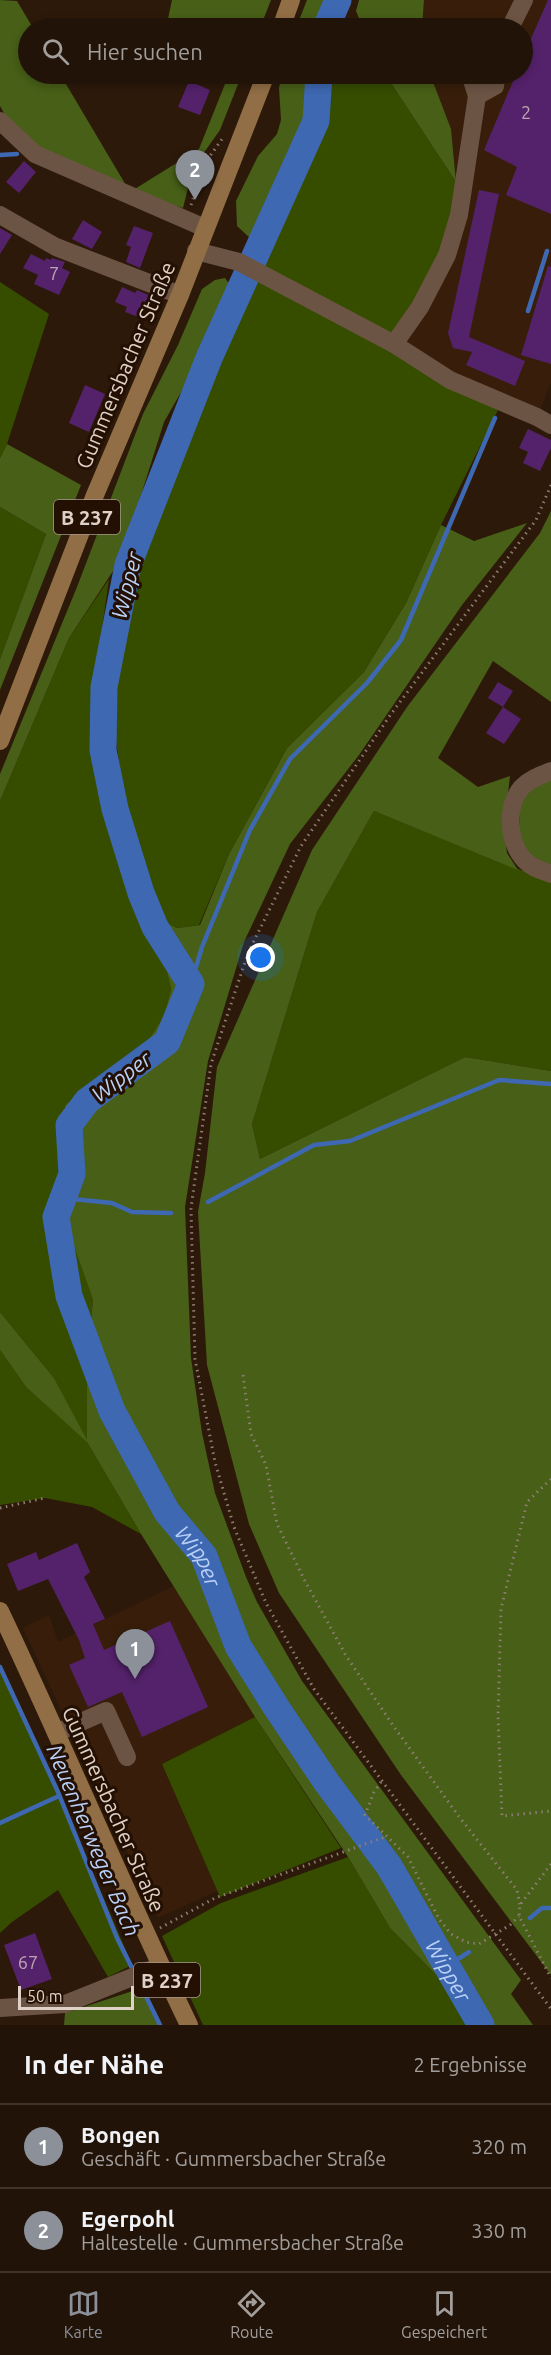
<!DOCTYPE html>
<html lang="de">
<head>
<meta charset="utf-8">
<style>
  :root { --surface:#221308; --page:#2a1c12; --text:#f1f3f6; --muted:#a29e9c; --line:#3f3229; --accent:#8c9099 }
  body { margin:0; font-family:Ubuntu,sans-serif; background:var(--page); color:var(--text) }
  .scale { position:absolute; left:18px; bottom:15px; width:116px; box-sizing:border-box; padding-left:6px; border:3px solid #e0d1c8; border-top:0; font-size:16px; line-height:21px; white-space:nowrap; color:#e0d1c8; -webkit-text-stroke:4px #231003; paint-order:stroke }
  .you { position:absolute; left:261px; top:958px; width:21px; height:21px; margin:-15px; border:4px solid #fff; border-radius:50%; background:#1a73e8; box-shadow:0 0 0 9px #1a73e833 }
  .badge { display:grid; place-items:center; width:39px; height:39px; border-radius:50%; background:var(--accent); color:#fff; font-size:20px; font-weight:700 }
  .pin { position:absolute; translate:-50% -50px; filter:drop-shadow(0 2px 3px #0008) }
  .pin::after { content:''; position:absolute; top:32px; width:21px; height:18px; background:inherit; clip-path:polygon(0 0,100% 0,50% 100%) }
  .list { margin:0; padding:0; list-style:none }
  h2 { display:flex; justify-content:space-between; align-items:center; height:78px; margin:0; padding:0 24px; font-size:26px }
  h2 small { font-size:20px; font-weight:400; color:var(--muted) }
  .list li { display:grid; grid-template-columns:39px 1fr auto; gap:18px; align-items:center; box-sizing:border-box; height:84px; padding:0 24px; border-top:2px solid var(--line) }
  .list b { display:block; font-size:22px; white-space:nowrap }
  .list p { margin:0; font-size:20px; white-space:nowrap; color:var(--muted) }
  .list em { font-size:20px; font-style:normal; color:var(--muted) }
  .icon { flex:none; width:33px; height:33px; fill:none; stroke:currentColor; stroke-width:2; stroke-linecap:round; stroke-linejoin:round }
  .map { position:relative; flex:none; width:551px; height:2025px; overflow:hidden }
  .search { position:absolute; background:var(--surface); box-shadow:0 3px 9px #0003; left:18px; right:18px; top:18px; height:66px; display:flex; align-items:center; gap:15px; box-sizing:border-box; padding:0 21px; border-radius:33px; color:var(--muted); font-size:22px }
  .sheet { height:246px; background:var(--surface) }
  nav { display:flex; justify-content:space-around; align-items:center; box-sizing:border-box; height:84px; border-top:2px solid var(--line); background:var(--surface); font-size:16px; color:var(--muted) }
  nav a { display:grid; justify-items:center; gap:3px }
  nav .on { color:var(--accent) }
  .map>svg:first-child { display:block }
  .built { fill:#381e0a }
  .green { fill:#364d00 }
  .forest { fill:#475f17 }
  .lines { fill:none; stroke-linecap:round; stroke-linejoin:round }
  .stream { stroke:#3e68b2; stroke-width:4.5 }
  .river { stroke:#3e68b2; stroke-width:27 }
  .building { fill:#54226b }
  .path { stroke:#8e7d71; stroke-width:3; stroke-dasharray:1.5 4.5; stroke-linecap:butt }
  .minor { stroke:#6c5444; stroke-width:18 }
  .major { stroke:#916e45; stroke-width:18 }
  .labels { text-anchor:middle; dominant-baseline:central; stroke-width:6; stroke-linejoin:round; paint-order:stroke }
  .number-label { font-size:18px; fill:#bda5b1 }
  .shield { fill:#231003; stroke:#a7978d; stroke-width:1.5 }
  .shield-label { font-size:20px; font-weight:bold; fill:#e0d1c8 }
  .street-label { font-size:21px; fill:#e0d1c8; stroke:#231003 }
  .water-label { font-size:22px; font-style:italic; fill:#b8d0f8; stroke:#231003 }
</style>
</head>
<body>
<div class="map">
<svg width="551" height="2025" viewBox="0 0 551 2025">
  <rect width="100%" height="100%" fill="#2d190a"/>
  <g class="built">
    <path d="M424 0H551V382L537 417 394 344 459 215 451 129 430 74H522V28H422Z"/>
    <path d="M174 1586 255 1717 162 1764 217 1891 158 1918 23 1628 49 1615 58 1642Z"/>
  </g>
  <g class="green">
    <path d="M333 74H385L456 182 459 215 395 344 502 402 441 525 406 603 364 672 287 748 229 854 199 925 177 928 159 919 126 812 115 733 114 677 140 568 221 363 254 270 278 227Z"/>
    <path d="M0 282 49 314 7 444 0 458Z"/>
    <path d="M0 507 46 534 0 659Z"/>
    <path d="M109 579 94 686 98 760 111 824 147 927 166 968 171 989 164 1016 147 1042 65 1105 59 1200 93 1300 87 1359V1442L141 1534 92 1507 45 1498 0 1505V1350L26 1387 86 1440 54 1378 0 1312V801L69 638Z"/>
    <path d="M374 811 551 882V1071L465 1057 260 1159 252 1124 317 912Z"/>
    <path d="M0 1664 58 1791 132 1965 108 1977 58 1890 12 1922 0 1933Z"/>
    <path d="M255 1717 341 1848 220 1897 162 1764Z"/>
    <path d="M348 1857 390 1928 449 1988 472 2025H203L162 1936 221 1903Z"/>
  </g>
  <g class="forest">
    <path d="M0 0 17 1 33 28H28V74H60L130 192 199 149 229 74H242L220 130 193 168 183 208 130 192 39 149 4 113 0 106Z"/>
    <path d="M172 0H271L260 28H166Z"/>
    <path d="M307 0H334L322 28H296Z"/>
    <path d="M359 0H424L422 28H363L356 11Z"/>
    <path d="M282 74H308L307 114 258 237 250 238 237 226 236 201 258 156 277 134 281 120 279 88Z"/>
    <path d="M385 74H430L451 129 456 182Z"/>
    <path d="M225 278 231 286 204 352 164 422 121 559 69 638 0 801V774L77 587 143 414 178 345 202 289 215 280Z"/>
    <path d="M7 444 81 485 0 690V659L46 534 0 507V458Z"/>
    <path d="M551 511V702L493 661 438 758 478 787 510 776 504 828 507 853 518 870 374 811 317 912 252 1124 260 1159 465 1057 551 1071V1975L401 1775 279 1593 249 1524 207 1365 198 1212 205 1173 217 1067 312 850 407 707 540 533Z"/>
    <path d="M527 523 462 605 359 755 290 844 244 942 208 1061 185 1207 191 1358 202 1433 215 1493 246 1577 257 1602 302 1681 521 1980 511 1994 533 2025H479L449 1988 390 1928 348 1857 255 1717 141 1534 87 1442 26 1387 0 1350V1312L54 1378 87 1440V1359L93 1300 58 1200 65 1105 147 1042 164 1016 171 989 166 968 181 951 159 919 177 928 200 925 229 854 287 748 364 672 406 603 441 525 474 541Z"/>
    <path d="M551 776V867L534 860 519 840 520 807 527 793Z"/>
    <path d="M142 1988 160 2025H64L65 2013Z"/>
  </g>
  <g class="lines">
    <g class="stream">
      <path d="M0 155 17 154"/>
      <path d="M528 311 547 251"/>
      <path d="M191 984 202 947 250 830 290 759 367 683 401 640 495 418"/>
      <path d="M63 1198 112 1203 132 1212 171 1213"/>
      <path d="M208 1202 314 1145 350 1141 499 1080 551 1084"/>
      <path d="M0 1667 58 1792 117 1938 134 1972"/>
      <path d="M0 1823 59 1796"/>
      <path d="M530 1918 542 1908H551"/>
      <path d="M447 1966 469 1952"/>
      <path d="M138 1980 160 2025"/>
    </g>
    <g class="river">
      <path d="M326 28 338 0"/>
      <path id="s1" d="M319 74 316 121 209 358 128 565 104 687 103 750 115 809 141 893 155 927 191 984 167 1042 87 1101 69 1125 72 1174 56 1217 69 1296 112 1411 167 1512 204 1556 238 1646 276 1707 327 1783 389 1866 481 2025"/>
    </g>
  </g>
  <g class="building">
    <path d="M548 0H551V214L506 195 517 167 484 150 516 74H522V59Z"/>
    <path d="M189 81 210 90 200 115 178 107Z"/>
    <path d="M24 161 36 172 19 193 6 182Z"/>
    <path d="M479 190 499 194 469 337 525 361 515 386 466 365 472 352 453 348 448 333Z"/>
    <path d="M83 220 102 232 92 249 72 239Z"/>
    <path d="M134 226 153 233 140 268 126 262 131 247 126 245Z"/>
    <path d="M0 228 12 235 0 254Z"/>
    <path d="M31 254 45 261 46 258 51 260 52 258 65 262 62 268 70 272 59 295 34 284 38 275 23 268Z"/>
    <path d="M548 266 551 267V364L521 355Z"/>
    <path d="M122 287 135 293 137 290 153 297 144 319 125 312 127 307 115 302Z"/>
    <path d="M85 385 105 394 89 432 69 423Z"/>
    <path d="M528 429 551 440V448L540 471 523 463 528 452 519 448Z"/>
    <path d="M498 682 513 691 503 707 488 698Z"/>
    <path d="M503 707 521 719 504 744 486 733Z"/>
    <path d="M77 1543 90 1572 84 1577 105 1619 93 1624 104 1650 170 1621 208 1707 142 1737 122 1692 88 1707 69 1665 85 1658 79 1640 48 1579 18 1591 7 1564 36 1552 39 1560Z"/>
    <path d="M35 1933 52 1979 21 1990 4 1945Z"/>
  </g>
  <g class="lines">
    <g class="path">
      <path d="M191 205 203 166 222 139"/>
      <path d="M551 485 536 520 391 714 301 846 248 953 211 1064 191 1208 195 1359 215 1462 234 1527 266 1603 314 1689 551 2009"/>
      <path d="M243 1375 251 1434 266 1465 277 1524 304 1579 345 1654 392 1724 460 1818 517 1890 520 1905"/>
      <path d="M551 1479 527 1502 501 1609 498 1716 502 1816 551 1811"/>
      <path d="M0 1508 45 1498"/>
      <path d="M381 1782 374 1792 365 1815 408 1857 439 1919 451 1934 466 1942 479 1944 510 1925 519 1916"/>
      <path d="M551 1864 520 1905 519 1916 551 1978"/>
      <path d="M160 1928 215 1898 385 1837"/>
    </g>
    <g class="minor">
      <path d="M482 28H499"/>
      <path d="M510 28 524 0"/>
      <path d="M477 96 495 86 497 74"/>
      <path d="M0 121 35 154 205 228"/>
      <path d="M0 215 56 247 180 295"/>
      <path d="M196 251 239 262 394 344 450 380 537 417 551 425"/>
      <path d="M394 344 420 307 447 255 459 215 477 96 470 74"/>
      <path d="M551 771C541 775 530 779 522 787 504 807 508 848 529 864 535 869 544 871 551 874"/>
      <path d="M56 1733 106 1711 127 1757"/>
      <path d="M0 2008 65 2004 160 1966"/>
    </g>
    <g class="major">
      <path d="M281 28 291 0"/>
      <path d="M0 741 95 495 180 295 266 74"/>
      <path d="M0 1611C65 1748 123 1888 189 2025"/>
    </g>
  </g>
  <g class="labels">
    <g class="number-label">
      <text x="526" y="112">2</text>
      <text x="54" y="273">7</text>
      <text x="28" y="1962">67</text>
    </g>
    <g class="shield">
      <rect x="54" y="500" width="66" height="34" rx="4.5"/>
      <rect x="134" y="1963" width="66" height="34" rx="4.5"/>
    </g>
    <g class="shield-label">
      <text x="87" y="517">B 237</text>
      <text x="167" y="1980">B 237</text>
    </g>
    <g class="street-label">
      <text transform="translate(125 365) rotate(-67)">Gummersbacher Straße</text>
      <text transform="translate(114 1809) rotate(66)">Gummersbacher Straße</text>
    </g>
    <g class="water-label">
      <text transform="translate(126 585) rotate(-76)">Wipper</text>
      <text transform="translate(121 1076) rotate(-37)">Wipper</text>
      <text stroke="none"><textPath href="#s1" startOffset="1629">Wipper</textPath></text>
      <text transform="translate(94 1840) rotate(67)">Neuenherweger Bach</text>
      <text stroke="none"><textPath href="#s1" startOffset="2115">Wipper</textPath></text>
    </g>
  </g>
</svg>
<div class="scale">50 m</div>
<div class="you"></div>
<div class="pin badge" style="left:135px;top:1679px">1</div>
<div class="pin badge" style="left:195px;top:200px">2</div>
<div class="search"><svg class="icon" aria-label="search" viewBox="0 0 24 24"><circle cx="10" cy="10" r="6"/><path d="M15 15l6 6"/></svg>Hier suchen</div>
</div>
<section class="sheet">
<h2>In der Nähe<small>2 Ergebnisse</small></h2>
<ul class="list">
<li><span class="badge">1</span><div><b>Bongen</b><p>Geschäft · Gummersbacher Straße</p></div><em>320 m</em></li>
<li><span class="badge">2</span><div><b>Egerpohl</b><p>Haltestelle · Gummersbacher Straße</p></div><em>330 m</em></li>
</ul>
</section>
<nav>
<a class="on"><svg class="icon" aria-label="map" viewBox="0 0 24 24"><path d="M3 6l6-2 6 2 6-2v14l-6 2-6-2-6 2zM9 4v14M15 6v14"/></svg>Karte</a>
<a><svg class="icon" aria-label="directions" viewBox="0 0 24 24"><path d="M12 3l9 9-9 9-9-9zM9 14v-3h6M13 9l2 2-2 2"/></svg>Route</a>
<a><svg class="icon" aria-label="saved" viewBox="0 0 24 24"><path d="M7 4h10v16l-5-4-5 4z"/></svg>Gespeichert</a>
</nav>
</body>
</html>
